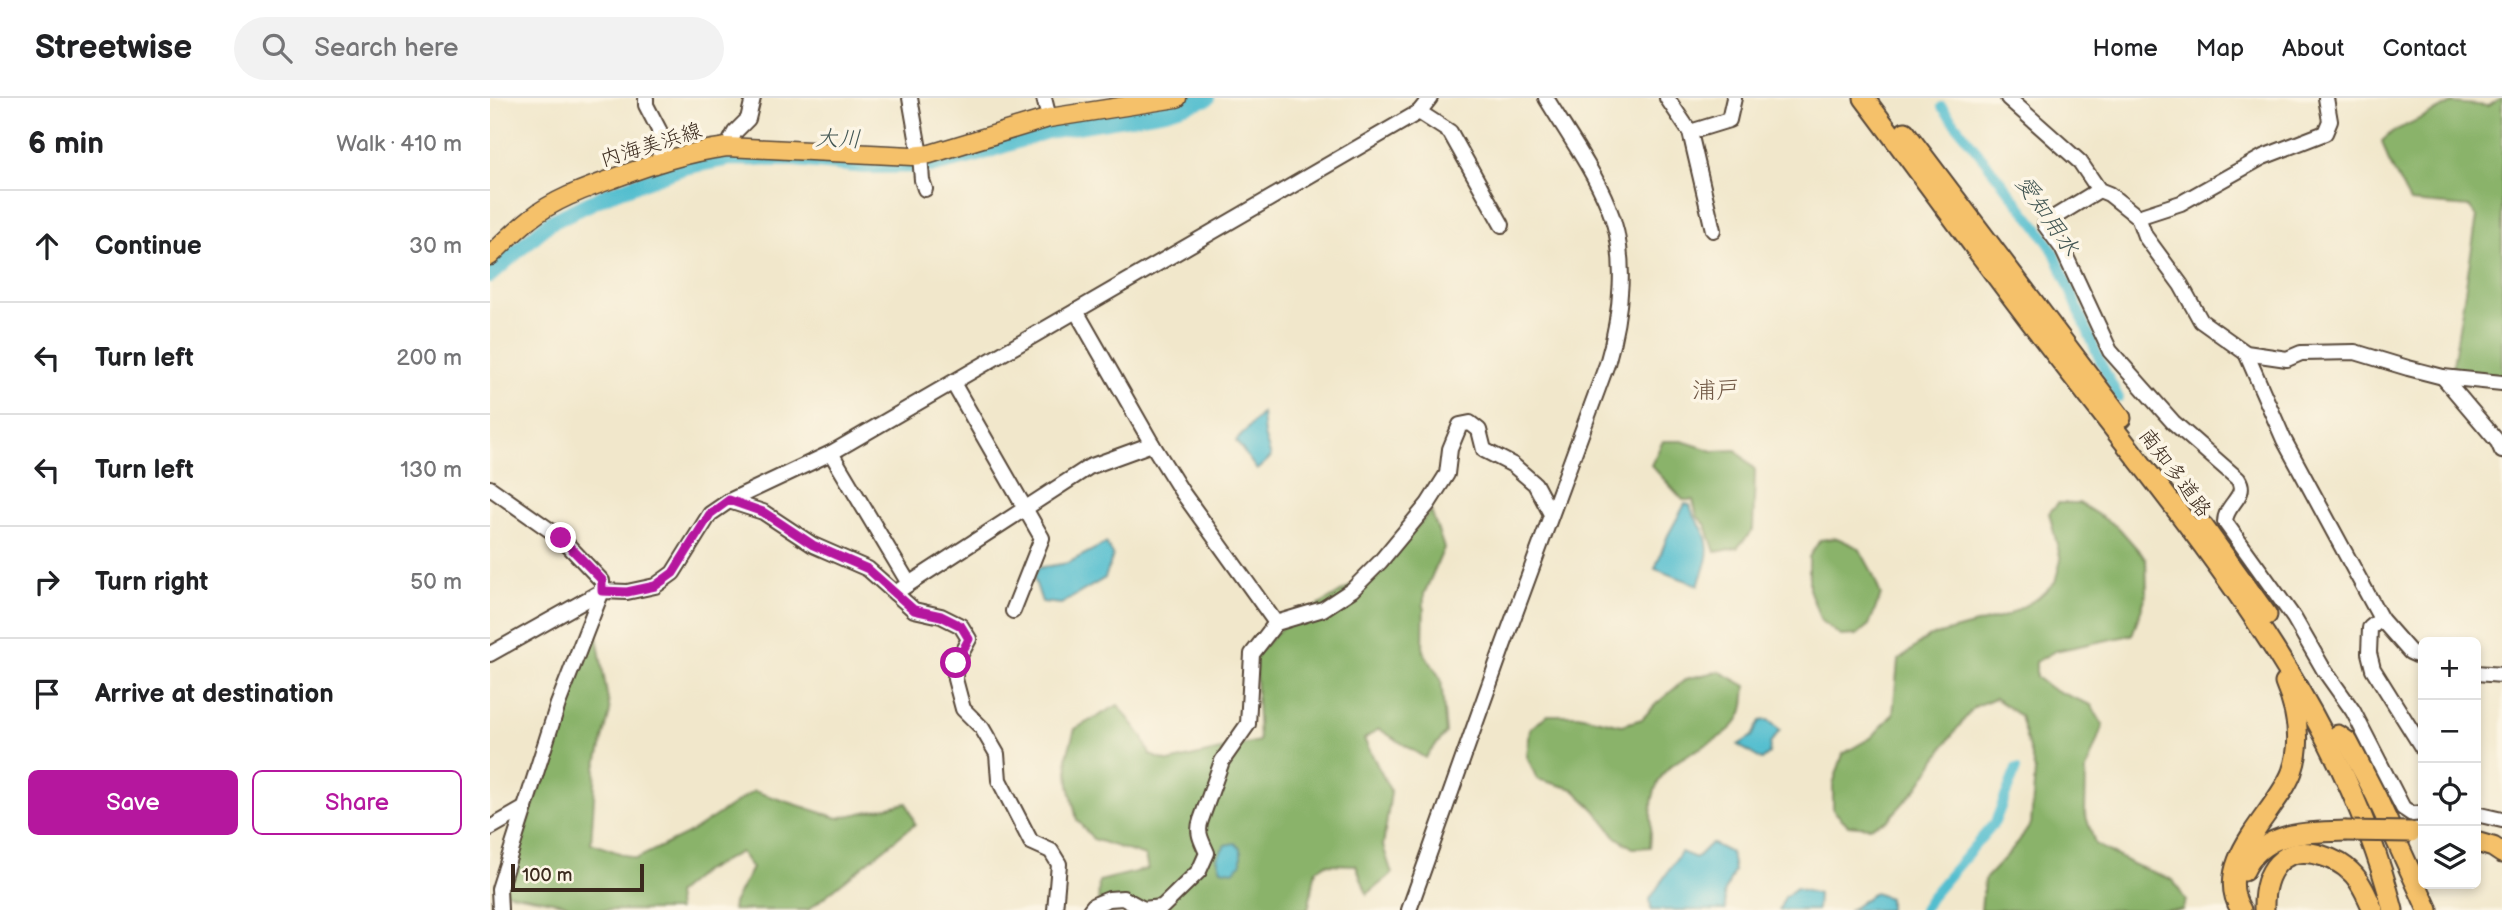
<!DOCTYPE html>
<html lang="en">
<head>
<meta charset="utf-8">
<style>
  :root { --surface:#fff; --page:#f2f2f2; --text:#202124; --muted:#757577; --line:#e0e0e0; --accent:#b5179e }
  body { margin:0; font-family:"Balsamiq Sans","Klee One",sans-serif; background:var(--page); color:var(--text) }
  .controls { position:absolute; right:21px; bottom:21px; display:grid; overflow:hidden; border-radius:10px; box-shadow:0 4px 10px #0003 }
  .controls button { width:63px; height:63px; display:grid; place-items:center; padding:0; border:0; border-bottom:2px solid var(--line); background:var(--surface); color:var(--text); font:35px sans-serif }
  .scale { position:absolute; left:21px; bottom:18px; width:133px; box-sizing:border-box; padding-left:7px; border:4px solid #3b2a1e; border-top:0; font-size:19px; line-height:24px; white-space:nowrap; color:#3b2a1e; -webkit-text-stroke:5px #fcf5e5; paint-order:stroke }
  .stop { position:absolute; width:21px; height:21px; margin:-16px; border:5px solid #b5179e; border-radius:50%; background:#fff }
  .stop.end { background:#b5179e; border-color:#fff; box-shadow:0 2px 7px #0008 }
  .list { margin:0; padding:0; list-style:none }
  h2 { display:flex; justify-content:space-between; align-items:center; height:91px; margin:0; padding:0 28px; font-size:30px }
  h2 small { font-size:23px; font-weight:400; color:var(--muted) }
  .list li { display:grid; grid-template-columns:46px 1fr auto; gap:21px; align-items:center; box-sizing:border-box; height:112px; padding:0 28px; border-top:2px solid var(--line) }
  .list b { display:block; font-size:26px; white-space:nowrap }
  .list em { font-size:23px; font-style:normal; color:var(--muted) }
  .actions { display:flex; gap:14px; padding:21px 28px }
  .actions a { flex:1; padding:16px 0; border:2px solid var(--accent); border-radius:10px; text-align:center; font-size:24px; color:var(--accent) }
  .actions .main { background:var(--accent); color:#fff }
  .icon { flex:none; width:38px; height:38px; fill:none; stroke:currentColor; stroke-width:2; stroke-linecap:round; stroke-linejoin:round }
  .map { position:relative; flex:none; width:2012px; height:812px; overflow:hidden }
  header { display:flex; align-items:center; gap:42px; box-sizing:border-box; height:98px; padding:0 35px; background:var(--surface); border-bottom:2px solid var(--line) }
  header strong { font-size:33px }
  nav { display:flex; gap:38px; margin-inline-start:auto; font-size:24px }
  .search { width:490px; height:63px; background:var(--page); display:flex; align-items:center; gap:18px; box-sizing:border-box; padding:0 24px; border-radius:38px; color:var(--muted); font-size:26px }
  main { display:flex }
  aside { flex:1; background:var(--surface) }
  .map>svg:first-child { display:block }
  .forest { fill:#8ab36a; stroke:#626e44; stroke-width:2 }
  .water { fill:#53becf; stroke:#477476; stroke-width:2 }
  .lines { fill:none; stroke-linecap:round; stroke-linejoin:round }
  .canal { stroke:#53becf; stroke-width:10 }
  .river { stroke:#53becf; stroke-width:16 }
  .minor-casing { stroke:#564638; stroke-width:18 }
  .major-casing { stroke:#564638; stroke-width:21 }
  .highway-casing { stroke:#564638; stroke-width:23 }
  .minor { stroke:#fff; stroke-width:14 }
  .major { stroke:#f5c16b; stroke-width:18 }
  .highway { stroke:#f5c16b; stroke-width:19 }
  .highway-bridge-casing { stroke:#564638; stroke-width:23; stroke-linecap:butt }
  .highway-bridge { stroke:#f5c16b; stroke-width:19 }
  .route { stroke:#b5179e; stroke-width:9 }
  .labels { text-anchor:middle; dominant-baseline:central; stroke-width:7; stroke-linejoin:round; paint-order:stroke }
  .street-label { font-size:21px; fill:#3b2a1e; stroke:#fcf5e5 }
  .water-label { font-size:23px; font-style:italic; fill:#425653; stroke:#fcf5e5 }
  .quarter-label { font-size:24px; fill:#715845; stroke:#fcf5e5 }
</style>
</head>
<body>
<header>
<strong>Streetwise</strong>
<div class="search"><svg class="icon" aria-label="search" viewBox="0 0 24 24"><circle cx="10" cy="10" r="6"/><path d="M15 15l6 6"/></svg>Search here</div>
<nav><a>Home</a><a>Map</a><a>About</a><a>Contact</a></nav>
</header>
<main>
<aside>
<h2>6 min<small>Walk · 410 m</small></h2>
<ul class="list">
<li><svg class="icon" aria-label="ahead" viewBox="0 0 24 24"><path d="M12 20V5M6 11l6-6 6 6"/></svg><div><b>Continue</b></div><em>30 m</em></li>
<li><svg class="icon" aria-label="left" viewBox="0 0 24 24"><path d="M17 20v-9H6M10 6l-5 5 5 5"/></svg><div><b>Turn left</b></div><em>200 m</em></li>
<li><svg class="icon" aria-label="left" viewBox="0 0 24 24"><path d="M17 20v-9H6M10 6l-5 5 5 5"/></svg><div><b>Turn left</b></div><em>130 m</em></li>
<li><svg class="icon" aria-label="right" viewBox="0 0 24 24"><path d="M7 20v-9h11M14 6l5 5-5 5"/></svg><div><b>Turn right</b></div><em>50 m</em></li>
<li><svg class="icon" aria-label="arrive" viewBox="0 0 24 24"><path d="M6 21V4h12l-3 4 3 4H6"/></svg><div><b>Arrive at destination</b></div></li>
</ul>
<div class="actions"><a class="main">Save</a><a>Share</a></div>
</aside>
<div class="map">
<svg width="2012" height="812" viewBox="0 0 2012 812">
  <rect width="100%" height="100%" fill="#fcf5e5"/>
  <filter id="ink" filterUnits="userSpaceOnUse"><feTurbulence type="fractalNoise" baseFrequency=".0143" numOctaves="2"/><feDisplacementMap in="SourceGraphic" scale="14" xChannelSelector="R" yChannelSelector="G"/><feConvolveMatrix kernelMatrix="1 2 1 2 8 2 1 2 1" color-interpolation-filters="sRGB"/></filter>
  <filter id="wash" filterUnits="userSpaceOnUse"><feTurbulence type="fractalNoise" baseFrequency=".00686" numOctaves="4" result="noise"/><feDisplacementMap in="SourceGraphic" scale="28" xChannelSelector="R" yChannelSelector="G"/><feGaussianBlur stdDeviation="1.57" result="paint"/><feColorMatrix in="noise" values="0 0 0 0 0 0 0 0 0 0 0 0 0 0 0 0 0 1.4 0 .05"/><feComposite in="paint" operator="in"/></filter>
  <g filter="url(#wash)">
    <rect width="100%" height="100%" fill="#f1e7cb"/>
    <g class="forest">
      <path d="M2010 0H2012V278L1962 273 1987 119 1980 109 1920 104 1899 64 1892 43 1902 34 1962 5 1999 8Z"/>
      <path d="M1173 343H1192L1223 353 1246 352 1265 372 1263 432 1247 450 1225 454 1216 427 1207 418 1203 402H1193L1161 367Z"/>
      <path d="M1568 405H1589L1629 430 1656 461 1657 495 1642 537 1565 553 1546 564V579L1560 590 1601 607 1613 627 1596 672 1595 715 1605 746 1642 766 1683 782 1696 803 1692 812H1491L1494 782 1523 751 1541 726 1545 673 1530 618 1505 600 1484 609 1459 641 1428 689 1397 723 1379 729 1358 727 1343 712V686L1353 656 1382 639 1403 616 1408 563 1438 539 1516 518 1548 500 1565 484 1571 462 1559 415Z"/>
      <path d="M941 413 954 450 934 496 933 553 951 581 956 635 935 660 889 631 874 641 901 694 893 748 902 776 877 796 866 767 836 766 826 772 818 812H608L609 783 658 771 655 758 603 741 587 722 579 687 577 658 585 631 628 607 652 638 660 657 679 664 769 643 765 558 790 531 893 468Z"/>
      <path d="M1347 440 1369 450 1381 472 1391 497 1379 527 1367 537 1351 538 1331 523 1319 491V459L1330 442Z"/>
      <path d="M105 527 120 614 106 669 101 745 146 761 201 734 264 693 348 720 417 705 425 726 318 812H242L243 805 262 770 250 754 212 774 186 796 188 812H86L73 805 13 794Z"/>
      <path d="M1229 573 1256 588C1255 596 1255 608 1252 615 1240 646 1184 653 1170 681 1157 705 1163 723 1160 749L1143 750 1126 739 1105 712 1083 691 1047 681 1037 658 1040 631 1057 617H1088L1132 627 1152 621 1166 606 1196 581Z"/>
    </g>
    <g class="water">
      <path d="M772 315 774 337 781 359 767 372 746 343Z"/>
      <path d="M1195 406 1200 407C1203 419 1208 423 1213 432 1223 453 1215 468 1208 487L1165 471 1178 437Z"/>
      <path d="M616 445 623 457 615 480 571 506 552 504 544 480 548 470 578 465Z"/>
      <path d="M1278 622 1290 632 1280 646 1279 656 1272 662 1248 647 1262 638 1270 623Z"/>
      <path d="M745 745 751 751V766L743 773 731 771 727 760 735 747Z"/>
      <path d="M1221 745 1241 755 1244 773 1234 796 1236 812H1161L1160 801 1191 754 1206 760Z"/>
      <path d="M1306 790 1328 796 1327 812H1289L1294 800Z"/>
      <path d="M1384 795 1399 800V812H1360Z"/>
    </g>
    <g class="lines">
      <g class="canal">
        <path d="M1452 9 1549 131 1564 154 1610 263 1629 300"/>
        <path d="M1433 812 1440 800 1505 724 1526 671"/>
      </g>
      <path class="river" d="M0 177 59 125 119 96 194 69 241 60 306 61 376 68 444 67 485 57 557 33 675 13 717 0"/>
    </g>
  </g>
  <g filter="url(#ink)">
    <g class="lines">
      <defs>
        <g id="minor">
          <path d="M156 0V7L169 32 170 63"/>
          <path d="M420 0 430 57 432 82 435 91"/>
          <path d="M554 0 559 20"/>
          <path d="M1177 0 1200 34 1223 132"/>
          <path d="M1518 0 1590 64 1609 92 1619 96 1648 119 1655 138 1691 187 1711 223 1756 255 1797 261 1811 255 1865 254 1918 270 1953 279 2012 285"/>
          <path d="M929 14 960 34 1012 127"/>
          <path d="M1200 34 1239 22 1244 0"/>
          <path d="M237 49 245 34 258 21 263 0"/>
          <path d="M1609 92 1563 120 1555 127 1572 150 1620 253 1683 324 1748 381C1759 398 1735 406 1735 424L1804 520 1834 572 1863 613 1913 710 1922 716 1933 715"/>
          <path d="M1648 119 1691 105 1773 59 1835 35 1840 23 1836 0"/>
          <path d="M586 213 662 346 692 394 786 525"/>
          <path d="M1756 255 1794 342 1891 521 1920 554 1933 560"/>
          <path d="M1953 279 2008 344 2012 353"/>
          <path d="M463 285 552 440 523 513"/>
          <path d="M341 355 418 484"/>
          <path d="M0 390 71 440 112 483V493L68 606 9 791 10 812"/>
          <path d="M239 403 273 414 323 447 378 471 424 512 451 518 471 528 479 541 466 565 465 581 473 611 492 630 507 656 509 682 541 744 561 753 569 766 565 812"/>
          <path d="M405 495 599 369 662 346"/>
          <path d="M1891 521 1880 530 1879 555 1883 571 1933 651"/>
          <path d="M0 556 112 493 137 494 165 488 183 475 220 416 239 403 341 355 929 14 940 0"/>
          <path d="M1986 575 2012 577"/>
          <path d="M1986 716 2012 722"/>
          <path d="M0 730 35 710"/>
          <path d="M600 812 604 807 619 801 633 800 653 811 672 809 709 773 717 755C712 743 706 735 711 722L732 663 758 626 762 556 786 525 833 511 862 492 890 464 938 406 957 376 960 351 970 327 980 325 989 332 994 352 1023 367 1045 386 1061 416"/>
          <path d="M919 812 1013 548 1117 266C1131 218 1139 156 1118 108 1104 73 1076 33 1056 0"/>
        </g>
        <path id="major" d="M0 158C13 145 26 132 40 121 63 102 94 91 122 81 160 67 197 54 237 49L422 58 440 56 559 20 687 0"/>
        <g id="highway">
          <path d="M1374 0C1441 89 1505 179 1574 267 1702 432 1850 605 1903 812"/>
          <path d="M1415 34 1631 320"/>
          <path d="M1713 428 1777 517"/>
          <path d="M1848 637 1858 644 1886 698 1938 812"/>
          <path d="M1986 744 2003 749 2012 755"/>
          <path d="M1754 773C1773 732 1816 735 1855 733"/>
          <path d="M1751 812C1721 764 1787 714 1802 674 1813 643 1807 613 1795 585"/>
          <path d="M1774 812C1773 775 1791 744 1833 758 1843 761 1853 766 1861 774 1871 783 1878 800 1883 812"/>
        </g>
      </defs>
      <use href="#minor" class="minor-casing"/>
      <use href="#major" class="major-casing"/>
      <use href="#highway" class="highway-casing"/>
      <use href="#minor" class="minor"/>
      <use href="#major" class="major"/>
      <use href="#highway" class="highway"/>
      <defs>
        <path id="highway-bridge" d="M1855 733 1921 734"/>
      </defs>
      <use href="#highway-bridge" class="highway-bridge-casing"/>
      <use href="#highway-bridge" class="highway-bridge"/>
    </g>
  </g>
  <g class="lines" filter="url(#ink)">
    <path class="route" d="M71 440 112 482V493L137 494 165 488 183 475 220 416 239 402 273 414 323 447 378 471 424 512 451 518 471 528 479 541 466 565"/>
  </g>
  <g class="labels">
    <g class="street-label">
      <text transform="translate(161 47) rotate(-17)">内海美浜線</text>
      <text transform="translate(1685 375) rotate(53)">南知多道路</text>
    </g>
    <g class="water-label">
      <text transform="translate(348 41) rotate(2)">大川</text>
      <text transform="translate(1557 118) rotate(55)">愛知用水</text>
    </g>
    <g class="quarter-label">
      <text x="1226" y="292">浦戸</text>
    </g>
  </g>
</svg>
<div class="controls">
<button>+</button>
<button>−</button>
<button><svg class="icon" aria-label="locate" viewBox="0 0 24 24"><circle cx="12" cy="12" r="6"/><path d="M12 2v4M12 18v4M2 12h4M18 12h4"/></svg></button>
<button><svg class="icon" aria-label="layers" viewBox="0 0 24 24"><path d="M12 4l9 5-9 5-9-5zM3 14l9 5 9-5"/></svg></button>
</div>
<div class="scale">100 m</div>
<div class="stop" style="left:466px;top:565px"></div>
<div class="stop end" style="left:71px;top:440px"></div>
</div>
</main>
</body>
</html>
